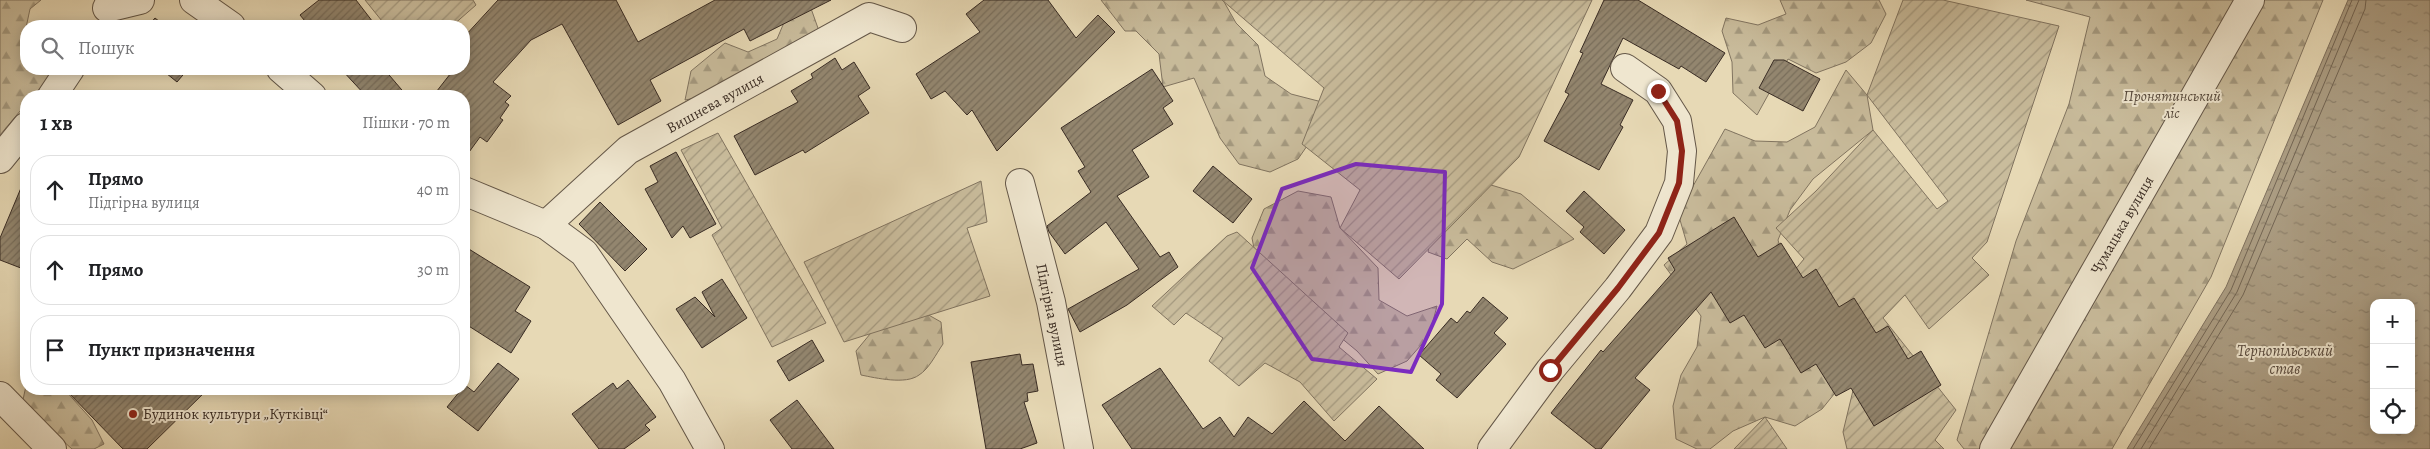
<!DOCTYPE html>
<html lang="uk">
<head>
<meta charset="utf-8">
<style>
  :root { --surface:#fff; --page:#f2f2f2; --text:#202124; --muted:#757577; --line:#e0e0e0 }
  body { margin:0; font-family:Alegreya,serif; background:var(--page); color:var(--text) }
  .controls { position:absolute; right:15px; bottom:15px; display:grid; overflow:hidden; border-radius:10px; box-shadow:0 2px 12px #0003 }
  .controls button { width:45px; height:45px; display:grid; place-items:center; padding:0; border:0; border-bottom:1px solid var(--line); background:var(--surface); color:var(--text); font:25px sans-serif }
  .stop { position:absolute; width:15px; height:15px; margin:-11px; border:4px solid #8f2418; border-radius:50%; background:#fff }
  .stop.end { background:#8f2418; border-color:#fff; box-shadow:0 1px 5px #0008 }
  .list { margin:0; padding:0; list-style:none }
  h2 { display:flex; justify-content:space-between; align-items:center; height:65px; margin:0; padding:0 20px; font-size:21px }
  h2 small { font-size:16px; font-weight:400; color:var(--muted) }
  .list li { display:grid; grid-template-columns:32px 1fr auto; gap:15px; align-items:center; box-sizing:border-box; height:70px; margin:0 10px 10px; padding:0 10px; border:1px solid var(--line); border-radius:20px }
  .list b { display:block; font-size:19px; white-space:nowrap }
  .list p { margin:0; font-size:16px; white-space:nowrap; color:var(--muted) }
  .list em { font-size:16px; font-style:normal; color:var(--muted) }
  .icon { flex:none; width:28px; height:28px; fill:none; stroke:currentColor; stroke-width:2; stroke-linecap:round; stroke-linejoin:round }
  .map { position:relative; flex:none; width:2430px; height:449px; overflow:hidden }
  .search { position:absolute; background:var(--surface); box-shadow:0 2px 12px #0003; left:20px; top:20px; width:450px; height:55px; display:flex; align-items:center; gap:12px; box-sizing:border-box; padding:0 18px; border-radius:20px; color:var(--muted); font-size:19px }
  .panel { position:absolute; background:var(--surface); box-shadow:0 2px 12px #0003; left:20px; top:90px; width:450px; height:305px; border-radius:20px }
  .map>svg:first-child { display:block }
  .forest { fill:url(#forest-firs); stroke:#817460 }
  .garden { fill:url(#garden-furrows); stroke:#817460 }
  .water { fill:url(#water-ripples); stroke:#7e705e; fill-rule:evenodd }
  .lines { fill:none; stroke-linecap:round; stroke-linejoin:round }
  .shore { stroke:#726554; stroke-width:1 }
  .building { fill:url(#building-hatch); stroke:#392c24 }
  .minor-casing { stroke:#645748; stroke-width:30 }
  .minor { stroke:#efe6cf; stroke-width:28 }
  .route { stroke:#8f2418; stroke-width:6 }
  .marked { fill:#7b2cbf; fill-opacity:0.2; stroke:#7b2cbf; stroke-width:4; stroke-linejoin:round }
  .poi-dot { fill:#8f2418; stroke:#efe6cf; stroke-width:2 }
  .labels { text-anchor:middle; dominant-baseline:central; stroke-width:4; stroke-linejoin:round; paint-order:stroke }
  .park-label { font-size:15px; font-style:italic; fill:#56493c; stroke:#efe6cf }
  .street-label { font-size:15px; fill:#392c24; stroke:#efe6cf }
  .poi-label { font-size:15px; fill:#392c24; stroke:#efe6cf; text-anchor:start }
  .water-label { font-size:16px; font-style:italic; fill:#56483c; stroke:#efe6cf }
</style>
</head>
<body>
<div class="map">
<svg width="2430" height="449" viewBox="0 0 2430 449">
  <defs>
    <pattern id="forest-firs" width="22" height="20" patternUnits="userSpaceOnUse" patternTransform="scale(1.25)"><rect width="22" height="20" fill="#c9bc9c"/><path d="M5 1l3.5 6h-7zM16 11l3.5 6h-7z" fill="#a4997f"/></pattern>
    <pattern id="garden-furrows" width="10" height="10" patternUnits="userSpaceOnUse" patternTransform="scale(1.25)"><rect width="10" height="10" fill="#c9bc9c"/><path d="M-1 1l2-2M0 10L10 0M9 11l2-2" fill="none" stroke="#a4997f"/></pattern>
    <pattern id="water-ripples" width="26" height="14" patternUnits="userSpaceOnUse" patternTransform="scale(1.25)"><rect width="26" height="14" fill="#ac9e84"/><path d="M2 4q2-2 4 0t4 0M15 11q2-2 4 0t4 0" fill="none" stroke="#8d816c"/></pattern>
    <pattern id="building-hatch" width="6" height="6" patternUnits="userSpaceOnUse" patternTransform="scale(1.25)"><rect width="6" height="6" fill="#93866f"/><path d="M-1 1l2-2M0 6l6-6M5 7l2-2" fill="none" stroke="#796e5b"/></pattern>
  </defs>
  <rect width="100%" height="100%" fill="#e7d9b5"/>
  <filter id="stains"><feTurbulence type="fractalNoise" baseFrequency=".004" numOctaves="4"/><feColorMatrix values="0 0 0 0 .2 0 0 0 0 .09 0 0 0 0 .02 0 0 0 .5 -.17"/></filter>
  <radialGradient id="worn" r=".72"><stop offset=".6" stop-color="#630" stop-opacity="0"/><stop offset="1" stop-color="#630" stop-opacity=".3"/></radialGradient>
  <g class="forest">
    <path d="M0 0H41L30 9 24 37 26 39V69H57L33 96H26V104L0 135Z"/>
    <path d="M808 0 819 31 722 93 685 100 691 71 725 43 748 52 777 39 791 6Z"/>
    <path d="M1101 0H1223L1236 23 1258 45 1265 76 1291 94 1322 102 1316 133 1298 159 1270 172 1239 164 1220 138 1194 78 1163 87 1159 54 1136 31H1125Z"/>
    <path d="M1780 0H1879L1886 14 1871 43 1846 62 1816 73 1788 59 1757 115 1733 93 1732 62 1722 31 1726 18 1758 25 1786 14Z"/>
    <path d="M2026 0H2323L2211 277 2112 449H1964L1957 440 2016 241 2069 104 2090 17Z"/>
    <path d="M1846 70 1867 95 1873 130 1813 179 1790 210 1778 240 1796 302 1843 383 1822 409 1795 426 1765 417 1733 431 1710 449H1697L1676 439 1673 406 1681 375 1697 347 1701 316 1664 265 1687 244 1678 213 1725 129 1755 141 1787 142 1815 127Z"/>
    <path d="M1481 182 1521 194 1574 239 1513 269 1492 262 1467 239 1447 259 1428 252 1432 232Z"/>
    <path d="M1298 191 1331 197 1340 228 1378 268 1379 300 1407 316 1437 306 1429 336 1407 361 1378 374 1357 351 1258 269 1252 238 1264 209Z"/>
    <path d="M918 309 941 322 943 344C936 354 929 369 919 375 906 385 876 378 861 375L856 351 875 328Z"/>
    <path d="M26 386V389H64L92 420 104 444 94 449H72L22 404Z"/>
  </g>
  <g class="garden">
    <path d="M365 0H473L476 5 452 26H386Z"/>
    <path d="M1222 0H1592L1519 157 1399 279 1340 228 1360 190 1302 144 1324 88Z"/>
    <path d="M1903 0H1943L2059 26 1987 242 1972 258 1989 275 1929 329 1905 295 1883 318 1956 410 1935 440 1944 449H1847L1843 432 1856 378 1783 284 1804 259 1776 228 1816 191 1873 130 1937 209 1948 201 1867 95Z"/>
    <path d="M718 133 826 323 772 347 712 235 722 228 681 150Z"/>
    <path d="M981 181 987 222 967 228 990 296 844 342 804 262Z"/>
    <path d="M1237 232 1348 333 1339 347 1377 379 1334 421 1300 382 1265 363 1239 386 1209 361 1223 338 1186 313 1174 325 1152 306 1227 236Z"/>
    <path d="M1765 417 1787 449H1734Z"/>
  </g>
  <path class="water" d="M2348 0H2430V449H2127L2226 287ZM2374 303H2411V430H2374Z"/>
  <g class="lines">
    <g class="shore">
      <path d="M2133 449 2231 290 2352 0"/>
      <path d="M2141 449 2237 292 2359 0"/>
      <path d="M2149 449 2243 295 2365 9 2366 0"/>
    </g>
  </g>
  <g class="building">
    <path d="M319 0H356L376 26H309L300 15Z"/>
    <path d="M498 0H616L638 42 715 0H831L750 41 744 29 650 80 661 101 618 125 562 24 531 40 493 82 511 96 505 102 509 105 500 118 503 120 487 142 480 137 464 159V96H433L454 69H464V37Z"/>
    <path d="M984 0H1048L1076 38 1098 15 1115 32 997 151 972 110 967 115 945 91 931 99 916 74 980 32 966 14Z"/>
    <path d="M1604 0H1638L1725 53 1706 82 1681 66 1679 69 1623 38 1601 84 1633 100 1620 125 1623 127 1599 170 1544 141 1569 94 1565 92 1583 53 1580 52Z"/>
    <path d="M155 18 165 26H148Z"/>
    <path d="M835 58 842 70 854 62 870 88 858 96 869 113 805 153 803 150 755 175 734 136 798 102 791 91 813 78 811 74Z"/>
    <path d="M1774 60H1784L1820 79 1803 111 1759 88Z"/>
    <path d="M161 69H188L177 82Z"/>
    <path d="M341 69H384L407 96H366Z"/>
    <path d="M1152 69 1173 101 1163 108 1173 124 1132 150 1149 177 1117 196 1160 257 1169 252 1178 267 1127 305 1080 332 1068 309 1139 269 1106 222 1065 254 1049 232 1047 226 1091 192 1078 171 1085 167 1061 128Z"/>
    <path d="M676 152 716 224 690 238 683 226 672 238 645 189 658 182 650 166Z"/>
    <path d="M1213 166 1252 199 1233 223 1193 191Z"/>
    <path d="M26 176V270L0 260V238Z"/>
    <path d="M1584 191 1625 230 1604 254 1580 232 1584 227 1566 211Z"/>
    <path d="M600 202 647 249 625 271 579 224Z"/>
    <path d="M1734 217 1758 257 1781 243 1803 278 1816 269 1839 307 1854 298 1876 333 1888 326 1908 359 1921 351 1941 385 1874 426 1851 388 1836 396 1816 364 1801 373 1780 339 1765 348 1744 315 1730 323 1711 292 1635 378 1650 390 1601 449H1596L1551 413 1601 350 1603 352 1675 270 1668 258Z"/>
    <path d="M464 246 530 287 515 311 531 321 511 353 464 323Z"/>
    <path d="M722 279 747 318 702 348 676 309 695 297 715 317 702 292Z"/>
    <path d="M1483 297 1508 318 1494 333 1506 344 1457 398 1436 380 1441 374 1419 355 1451 318 1457 323 1467 311 1470 313Z"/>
    <path d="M812 340 824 361 789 381 777 361Z"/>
    <path d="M1020 354 1022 365 1033 364 1038 391 1027 393 1028 401 1024 402 1037 443 1020 449H986L971 362Z"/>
    <path d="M498 363 519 379 478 431 447 407 465 385 474 392Z"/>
    <path d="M1160 368 1203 429 1220 417 1234 437 1248 417 1272 434 1304 401 1345 441 1379 406 1424 449H1132L1102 405Z"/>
    <path d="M628 380 656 417 645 425 650 430 624 449H599L572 414 613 383 617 389Z"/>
    <path d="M65 389H208L147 449H123Z"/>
    <path d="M797 400 834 449H792L770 420Z"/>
  </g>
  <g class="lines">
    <defs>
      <g id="minor">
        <path d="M194 0 231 26"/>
        <path d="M107 8 140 0"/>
        <path d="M281 69 312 96"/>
        <path d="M52 96 70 69"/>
        <path d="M0 159 26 127"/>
        <path d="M1020 183 1051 302 1079 449"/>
        <path d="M464 191 546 225"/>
        <path d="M0 396 52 449"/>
        <path d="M710 449 672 381 584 253 546 225 628 150 869 17 902 28"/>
        <path d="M1492 449 1550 370 1618 288 1659 233 1679 183 1682 151 1677 121 1658 91 1625 68"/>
        <path d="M1994 449 2250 0"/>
      </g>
    </defs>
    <use href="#minor" class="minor-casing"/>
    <use href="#minor" class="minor"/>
  </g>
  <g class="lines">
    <path class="route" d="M1550 370 1618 288 1659 233 1679 183 1682 151 1677 121 1658 91"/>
  </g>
  <path class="marked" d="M1356 164 1445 172 1442 304 1411 372 1312 359 1252 268 1282 189Z"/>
  <circle class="poi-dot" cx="133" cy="414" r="5"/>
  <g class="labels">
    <g class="park-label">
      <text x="2172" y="96">Пронятинський<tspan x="2172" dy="17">ліс</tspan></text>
    </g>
    <g class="street-label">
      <text transform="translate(715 103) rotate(-29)">Вишнева вулиця</text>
      <text transform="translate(2122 225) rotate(-60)">Чумацька вулиця</text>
      <text transform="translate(1052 315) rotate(78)">Підгірна вулиця</text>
    </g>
    <g class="poi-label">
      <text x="143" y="414">Будинок культури „Кутківці“</text>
    </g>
    <g class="water-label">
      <text x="2285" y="351">Тернопільський<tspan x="2285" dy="18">став</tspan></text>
    </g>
  </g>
  <rect width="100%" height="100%" filter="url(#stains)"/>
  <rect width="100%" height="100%" fill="url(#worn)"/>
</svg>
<div class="controls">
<button>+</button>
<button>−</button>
<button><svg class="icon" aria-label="locate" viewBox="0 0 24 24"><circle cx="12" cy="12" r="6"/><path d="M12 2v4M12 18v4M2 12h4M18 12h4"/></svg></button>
</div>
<div class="stop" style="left:1550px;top:370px"></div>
<div class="stop end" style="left:1658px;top:91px"></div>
<div class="search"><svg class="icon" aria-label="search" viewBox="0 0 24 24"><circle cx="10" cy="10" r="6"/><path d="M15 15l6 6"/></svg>Пошук</div>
<section class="panel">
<h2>1 хв<small>Пішки · 70 m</small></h2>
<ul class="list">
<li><svg class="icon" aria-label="ahead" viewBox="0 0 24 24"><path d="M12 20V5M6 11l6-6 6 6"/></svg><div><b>Прямо</b><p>Підгірна вулиця</p></div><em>40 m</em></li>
<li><svg class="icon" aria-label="ahead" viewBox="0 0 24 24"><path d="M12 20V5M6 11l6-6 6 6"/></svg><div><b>Прямо</b></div><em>30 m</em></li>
<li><svg class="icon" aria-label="arrive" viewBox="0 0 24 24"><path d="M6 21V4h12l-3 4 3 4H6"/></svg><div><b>Пункт призначення</b></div></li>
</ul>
</section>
</div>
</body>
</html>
